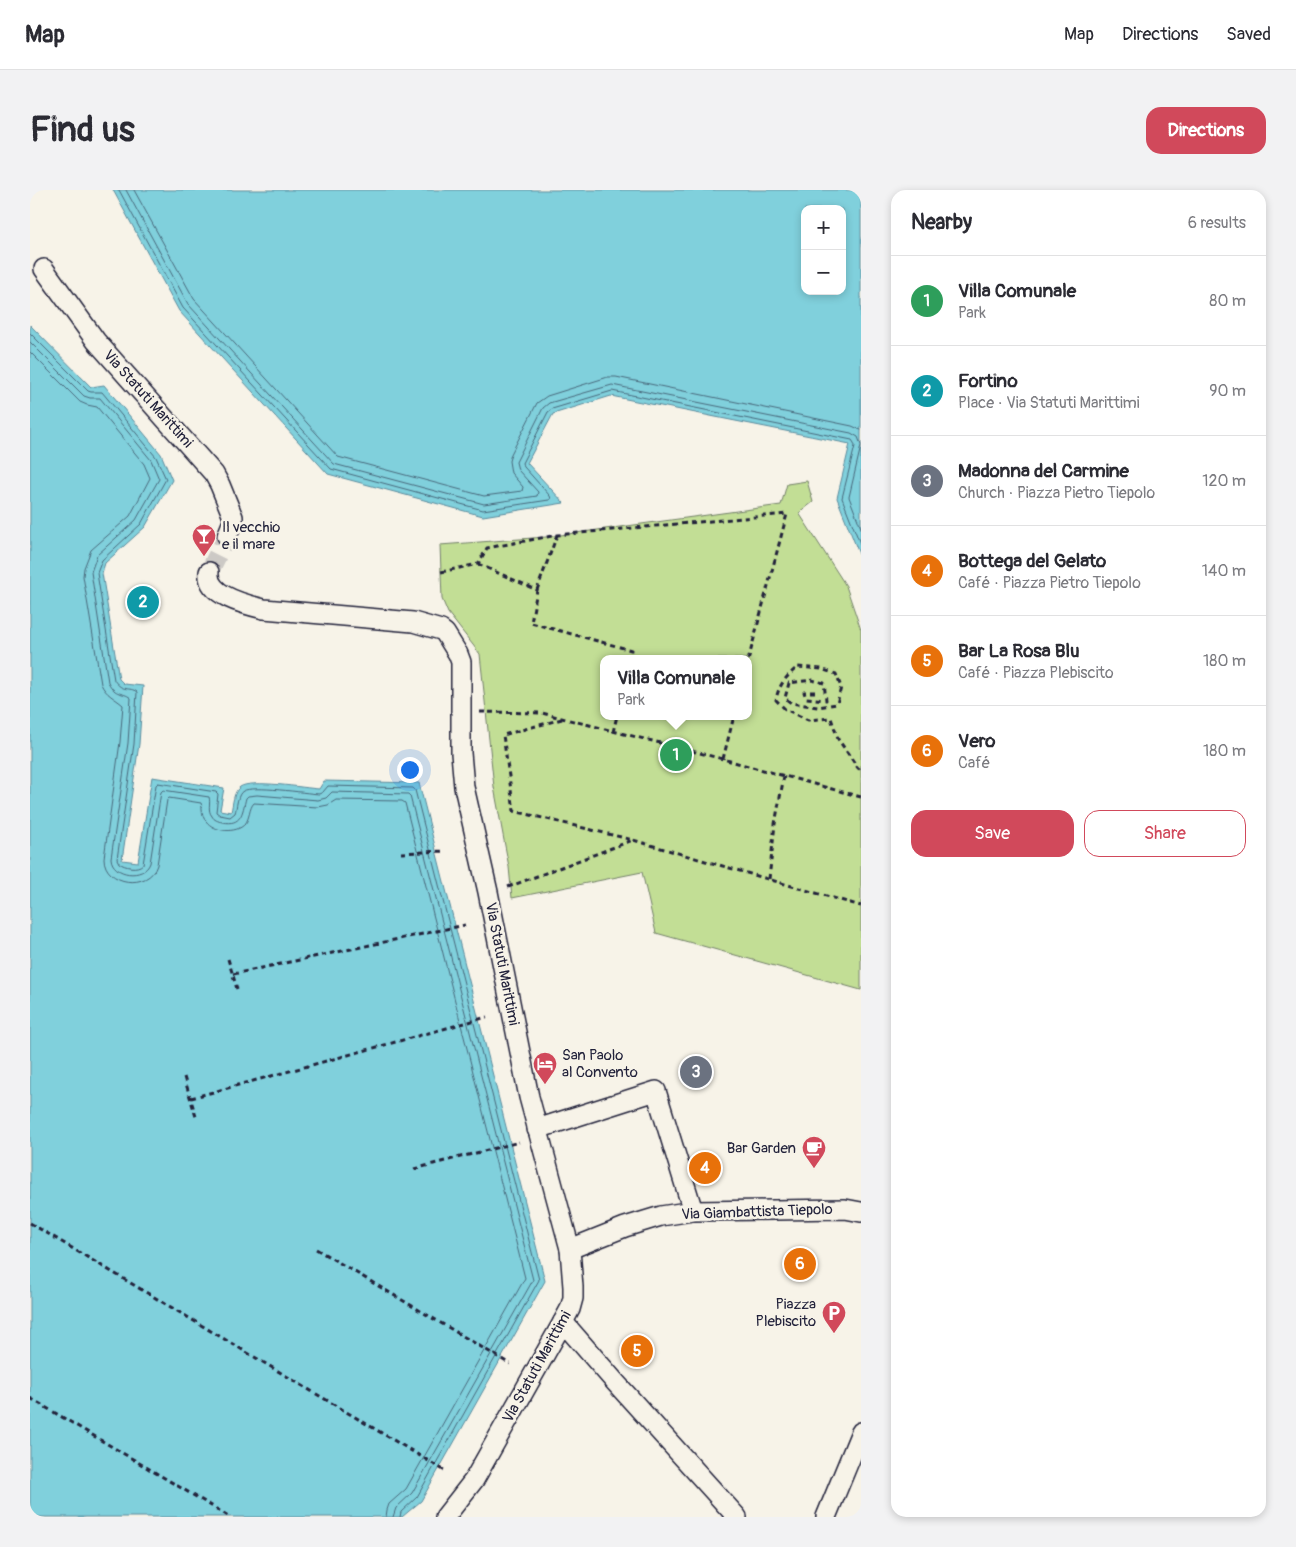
<!DOCTYPE html>
<html lang="en">
<head>
<meta charset="utf-8">
<style>
  :root { --surface:#fff; --page:#f2f2f3; --text:#2b2b33; --muted:#7c7c81; --line:#e1e1e2; --accent:#d1495b }
  body { margin:0; font-family:Pangolin,sans-serif; background:var(--page); color:var(--text) }
  .controls { position:absolute; right:15px; top:15px; display:grid; overflow:hidden; border-radius:10px; box-shadow:0 2px 8px #0003 }
  .controls button { width:45px; height:45px; display:grid; place-items:center; padding:0; border:0; border-bottom:1px solid var(--line); background:var(--surface); color:var(--text); font:25px sans-serif }
  .you { position:absolute; left:379px; top:579px; width:18px; height:18px; margin:-12px; border:4px solid #fff; border-radius:50%; background:#1a73e8; box-shadow:0 0 0 8px #1a73e833 }
  .badge { display:grid; place-items:center; width:32px; height:32px; border-radius:50%; background:var(--accent); color:#fff; font-size:16px; font-weight:700 }
  .pin { position:absolute; translate:-50% -50%; border:2px solid #fff; box-shadow:0 1px 5px #0006 }
  .popup { position:absolute; left:570px; top:465px; width:152px; height:65px; box-sizing:border-box; display:grid; place-content:center; border-radius:10px; background:var(--surface); filter:drop-shadow(0 1px 4px #0005); font-size:16px; white-space:nowrap; color:var(--muted) }
  .popup b { font-size:19px; color:var(--text) }
  .popup::after { content:''; position:absolute; left:50%; top:100%; margin-left:-10px; border:10px solid transparent; border-top-color:var(--surface) }
  .list { margin:0; padding:0; list-style:none }
  h2 { display:flex; justify-content:space-between; align-items:center; height:65px; margin:0; padding:0 20px; font-size:21px }
  h2 small { font-size:16px; font-weight:400; color:var(--muted) }
  .list li { display:grid; grid-template-columns:32px 1fr auto; gap:15px; align-items:center; box-sizing:border-box; height:90px; padding:0 20px; border-top:1px solid var(--line) }
  .list b { display:block; font-size:19px; white-space:nowrap }
  .list p { margin:0; font-size:16px; white-space:nowrap; color:var(--muted) }
  .list em { font-size:16px; font-style:normal; color:var(--muted) }
  .actions { display:flex; gap:10px; padding:15px 20px }
  .actions a { flex:1; padding:11px 0; border:1px solid var(--accent); border-radius:15px; text-align:center; font-size:18px; color:var(--accent) }
  .actions .main { background:var(--accent); color:#fff }
  .map { position:relative; flex:none; width:831px; height:1327px; overflow:hidden; border-radius:15px }
  header { display:flex; align-items:center; gap:30px; box-sizing:border-box; height:70px; padding:0 25px; background:var(--surface); border-bottom:1px solid var(--line) }
  header strong { font-size:24px }
  nav { display:flex; gap:28px; margin-inline-start:auto; font-size:18px }
  .intro { display:flex; align-items:center; justify-content:space-between; box-sizing:border-box; height:120px; padding:0 30px }
  h1 { margin:0; font-size:35px }
  .button { padding:12px 22px; border-radius:15px; background:var(--accent); color:#fff; font-size:18px; font-weight:700 }
  main { display:flex; gap:30px; padding:0 30px }
  aside { flex:1; background:var(--surface); border-radius:15px; box-shadow:0 2px 8px #0003 }
  .map>svg:first-child { display:block }
  .green { fill:#c2de95; stroke:#728068; fill-rule:evenodd }
  .water { fill:#80d0dc; stroke:#5a8a9c; fill-rule:evenodd }
  .lines { fill:none; stroke-linecap:round; stroke-linejoin:round }
  .shore { stroke:#48687b; stroke-width:1 }
  .street-tunnel { stroke:#ccc9c5; stroke-width:19; stroke-dasharray:19 9; stroke-linecap:butt }
  .street-casing { stroke:#22223b; stroke-width:22 }
  .path { stroke:#22223b; stroke-width:3; stroke-dasharray:5 4; stroke-linecap:butt }
  .street { stroke:#f7f3e8; stroke-width:19 }
  .labels { text-anchor:middle; dominant-baseline:central; stroke-width:5; stroke-linejoin:round; paint-order:stroke }
  .street-label { font-size:15px; fill:#22223b; stroke:#f7f3e8 }
  .poi-label { font-size:15px; fill:#22223b; stroke:#f7f3e8; text-anchor:start }
</style>
</head>
<body>
<header>
<strong>Map</strong>
<nav><a>Map</a><a>Directions</a><a>Saved</a></nav>
</header>
<div class="intro"><h1>Find us</h1><a class="button">Directions</a></div>
<main>
<div class="map">
<svg width="831" height="1327" viewBox="0 0 831 1327">
  <rect width="100%" height="100%" fill="#f7f3e8"/>
  <filter id="ink" filterUnits="userSpaceOnUse"><feTurbulence type="fractalNoise" baseFrequency=".02" numOctaves="2"/><feDisplacementMap in="SourceGraphic" scale="10" xChannelSelector="R" yChannelSelector="G"/><feConvolveMatrix kernelMatrix="1 2 1 2 8 2 1 2 1" color-interpolation-filters="sRGB"/></filter>
  <g filter="url(#ink)">
    <path class="green" d="M777 291 783 312 769 323 816 396 831 440V800L626 743 612 682 482 708 479 677 464 597 450 464 418 423 412 409 410 355 516 347 751 315 757 294ZM574 469H718V526H574Z"/>
    <g class="water">
      <path d="M83 0H831V369L807 308 820 254 581 206 523 224 497 273 534 313 453 326 298 284 149 121ZM775 19H812V101H775Z"/>
      <path d="M0 135 61 197 74 195 131 264 142 290 115 337 75 373 72 383 89 489 94 494 113 496 109 554 92 670 108 672 122 587 194 598 190 620 201 622C203 614 203 602 210 597 221 589 275 598 289 599L294 591 389 593 515 1091 391 1311 372 1327H0Z"/>
    </g>
    <g class="lines">
      <g class="shore">
        <path d="M89 0 153 118 301 279 453 320 519 310 521 309 520 306 494 277 492 273 518 222 522 219 582 201 822 250 824 253 825 256 812 308 831 356"/>
        <path d="M96 0 158 114 304 274 454 314 507 306 508 302 488 280 486 272 513 218 519 213 582 195 821 243 828 247 831 255"/>
        <path d="M104 0 164 109 308 267 454 306 492 301 493 297 481 283 479 271 481 264 507 213 517 206 578 187H586L822 236 831 240"/>
        <path d="M0 143 58 201 61 202H72L126 267 136 289 111 334 72 370 67 383 84 490C93 503 99 496 107 502L104 554 87 669 89 673C95 677 107 680 113 674L126 595 128 593 186 602 188 604 186 622 190 625 200 627 205 623C207 617 207 604 213 601 223 595 275 603 289 604L293 602 298 596 383 598 385 600 509 1090 387 1307 371 1322 370 1327"/>
        <path d="M0 152 54 206 60 208H70L121 270 129 289 106 330 67 365 61 382 78 492C86 507 92 501 101 508L98 553 81 668C82 686 114 690 120 673L131 602 133 600 179 607C181 613 177 620 182 626 184 630 188 631 192 632 212 636 212 623 216 608L218 606 227 605 288 610 296 608 302 602 378 604 380 606 503 1090 382 1303 366 1318 363 1327"/>
        <path d="M0 162 50 212 57 215 67 217 114 274 120 288 100 326 61 360 54 378 53 386 71 494C76 505 85 508 93 515L90 552 74 668C74 695 119 701 127 675L137 610 139 608 171 613C173 619 171 626 176 631 184 642 206 644 215 634 220 628 219 618 224 613L288 617 298 615 306 610 372 611 375 613 495 1088 376 1299 359 1314 357 1320 356 1327"/>
        <path d="M831 256 819 307 831 338"/>
      </g>
      <path class="street-tunnel" d="M179 382 197 346"/>
      <defs>
        <g id="street">
          <path d="M14 79 66 151 184 284 190 295 203 327V331L197 346"/>
          <path d="M179 382C176 406 217 415 234 419L383 432 411 440 415 443 428 464 431 472V563L434 597 458 702 499 907 540 1059 543 1097V1108L540 1119 533 1132 444 1290 415 1327"/>
          <path d="M507 939 626 901 663 1021"/>
          <path d="M540 1059 595 1037 631 1026 663 1021 815 1019 831 1022"/>
          <path d="M533 1132 586 1193 707 1327"/>
          <path d="M796 1327 831 1242"/>
        </g>
      </defs>
      <use href="#street" class="street-casing"/>
      <g class="path">
        <path d="M448 374 507 400 501 433 601 460 599 469"/>
        <path d="M411 382 448 374 457 358 527 345 757 324 718 471"/>
        <path d="M507 400 527 345"/>
        <path d="M785 502H774L776 508 796 510 794 493 782 490 759 493 755 508 761 513 788 517 807 514 811 497 806 484 791 479 768 477C757 485 748 496 746 510L755 519 778 530 801 528 808 549 828 578 831 580"/>
        <path d="M450 522 512 523 693 569 831 607"/>
        <path d="M532 529 473 545 484 621 603 650 831 716"/>
        <path d="M583 542 587 526"/>
        <path d="M693 569 704 526"/>
        <path d="M371 663 415 661"/>
        <path d="M739 689 745 634 754 586"/>
        <path d="M478 697 603 650"/>
        <path d="M198 769 207 799"/>
        <path d="M203 784 435 735"/>
        <path d="M154 887 167 930"/>
        <path d="M161 908 457 827"/>
        <path d="M384 979 489 952"/>
        <path d="M0 1033 417 1282"/>
        <path d="M286 1059 480 1174"/>
        <path d="M0 1208 200 1327"/>
      </g>
      <use href="#street" class="street"/>
    </g>
  </g>
  <defs>
    <symbol id="bar-pin" viewBox="-11 -11 22 30"><path d="M0 17L-7.5 6A9.5 9.5 0 1 1 7.5 6Z" fill="#d1495b" stroke="#f7f3e8"/><path d="M-6-5H6L.8 .8V4.5H3.5V6h-7V4.5H-.8V.8Z" fill="#fff"/></symbol>
    <symbol id="hotel-pin" viewBox="-11 -11 22 30"><path d="M0 17L-7.5 6A9.5 9.5 0 1 1 7.5 6Z" fill="#d1495b" stroke="#f7f3e8"/><path d="M-6-4.5h1.5V1H6V5H4.5V3h-9V5H-6ZM-4 0a1.8 1.8 0 1 1 3.6 0ZM.5 0V-2.5h3Q6-2.5 6 0Z" fill="#fff"/></symbol>
    <symbol id="cafe-pin" viewBox="-11 -11 22 30"><path d="M0 17L-7.5 6A9.5 9.5 0 1 1 7.5 6Z" fill="#d1495b" stroke="#f7f3e8"/><path d="M-5.5-4.5H6V0H3Q3 3.5 0 3.5H-2.5Q-5.5 3.5-5.5 0ZM3-3.2v2h1.7v-2ZM-6 4.5H4V6H-6Z" fill="#fff"/></symbol>
    <symbol id="parking-pin" viewBox="-11 -11 22 30"><path d="M0 17L-7.5 6A9.5 9.5 0 1 1 7.5 6Z" fill="#d1495b" stroke="#f7f3e8"/><path d="M-3.5-5.5H1a3.5 3.5 0 0 1 0 7H-1V5.5H-3.5ZM-1-3.4V-.6H.8a1.4 1.4 0 0 0 0-2.8Z" fill="#fff"/></symbol>
  </defs>
  <g fill-rule="evenodd">
    <use href="#bar-pin" x="160" y="332" width="28" height="38"/>
    <use href="#hotel-pin" x="501" y="860" width="28" height="38"/>
    <use href="#cafe-pin" x="770" y="944" width="28" height="38"/>
    <use href="#parking-pin" x="790" y="1109" width="28" height="38"/>
  </g>
  <g class="labels">
    <g class="street-label">
      <text transform="translate(118 209) rotate(48)">Via Statuti Marittimi</text>
      <text transform="translate(472 774) rotate(79)">Via Statuti Marittimi</text>
      <text transform="translate(727 1022) rotate(-2)">Via Giambattista Tiepolo</text>
      <text transform="translate(507 1177) rotate(-61)">Via Statuti Marittimi</text>
    </g>
    <g class="poi-label">
      <text x="192" y="337">Il vecchio<tspan x="192" dy="17">e il mare</tspan></text>
      <text x="532" y="865">San Paolo<tspan x="532" dy="17">al Convento</tspan></text>
      <text x="766" y="958" text-anchor="end">Bar Garden</text>
      <text x="786" y="1114" text-anchor="end">Piazza<tspan x="786" dy="17">Plebiscito</tspan></text>
    </g>
  </g>
</svg>
<div class="controls">
<button>+</button>
<button>−</button>
</div>
<div class="you"></div>
<div class="pin badge" style="left:646px;top:565px;background:#2e9e5b">1</div>
<div class="popup"><b>Villa Comunale</b>Park</div>
<div class="pin badge" style="left:113px;top:412px;background:#0f9aa8">2</div>
<div class="pin badge" style="left:666px;top:882px;background:#6b7280">3</div>
<div class="pin badge" style="left:675px;top:978px;background:#e8710a">4</div>
<div class="pin badge" style="left:607px;top:1161px;background:#e8710a">5</div>
<div class="pin badge" style="left:770px;top:1074px;background:#e8710a">6</div>
</div>
<aside>
<h2>Nearby<small>6 results</small></h2>
<ul class="list">
<li><span class="badge" style="background:#2e9e5b">1</span><div><b>Villa Comunale</b><p>Park</p></div><em>80 m</em></li>
<li><span class="badge" style="background:#0f9aa8">2</span><div><b>Fortino</b><p>Place · Via Statuti Marittimi</p></div><em>90 m</em></li>
<li><span class="badge" style="background:#6b7280">3</span><div><b>Madonna del Carmine</b><p>Church · Piazza Pietro Tiepolo</p></div><em>120 m</em></li>
<li><span class="badge" style="background:#e8710a">4</span><div><b>Bottega del Gelato</b><p>Café · Piazza Pietro Tiepolo</p></div><em>140 m</em></li>
<li><span class="badge" style="background:#e8710a">5</span><div><b>Bar La Rosa Blu</b><p>Café · Piazza Plebiscito</p></div><em>180 m</em></li>
<li><span class="badge" style="background:#e8710a">6</span><div><b>Vero</b><p>Café</p></div><em>180 m</em></li>
</ul>
<div class="actions"><a class="main">Save</a><a>Share</a></div>
</aside>
</main>
</body>
</html>
